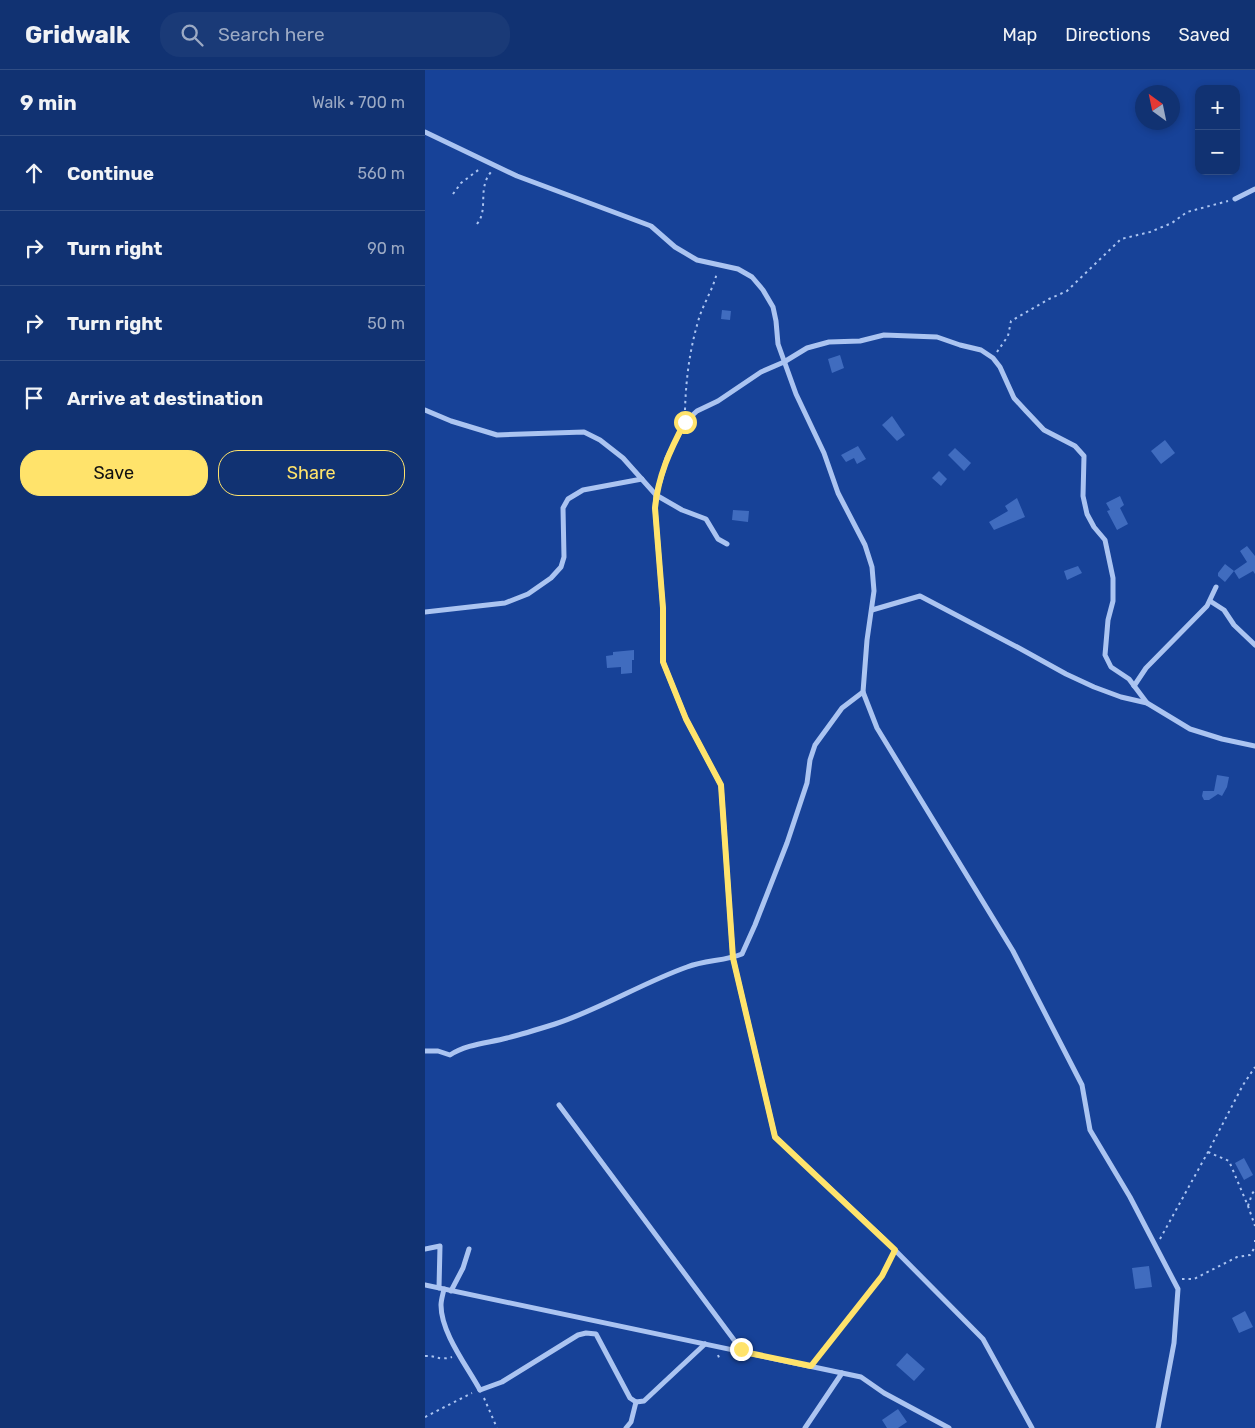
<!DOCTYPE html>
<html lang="en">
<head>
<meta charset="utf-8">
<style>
  :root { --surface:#113272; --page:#1a3a77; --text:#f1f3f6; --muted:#9caac4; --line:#304d84; --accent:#ffe36b }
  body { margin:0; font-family:Rubik,sans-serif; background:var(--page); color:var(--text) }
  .controls { position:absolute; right:15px; top:15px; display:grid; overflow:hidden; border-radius:10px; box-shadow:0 2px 8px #0003 }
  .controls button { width:45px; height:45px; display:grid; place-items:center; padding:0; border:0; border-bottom:1px solid var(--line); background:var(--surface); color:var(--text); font:25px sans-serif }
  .compass { position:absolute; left:710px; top:15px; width:45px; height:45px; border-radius:50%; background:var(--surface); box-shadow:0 2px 8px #0003; rotate:327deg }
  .stop { position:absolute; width:15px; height:15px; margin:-11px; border:4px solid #ffe36b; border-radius:50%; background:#fff }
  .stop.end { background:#ffe36b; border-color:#fff; box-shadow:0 1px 5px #0008 }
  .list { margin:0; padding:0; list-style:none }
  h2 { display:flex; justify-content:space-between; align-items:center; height:65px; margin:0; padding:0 20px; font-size:21px }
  h2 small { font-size:16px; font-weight:400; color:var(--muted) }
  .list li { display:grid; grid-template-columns:32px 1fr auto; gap:15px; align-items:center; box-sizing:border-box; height:75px; padding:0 20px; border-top:1px solid var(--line) }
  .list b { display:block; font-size:19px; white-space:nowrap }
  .list em { font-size:16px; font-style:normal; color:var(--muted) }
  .actions { display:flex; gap:10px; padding:15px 20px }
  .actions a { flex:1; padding:11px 0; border:1px solid var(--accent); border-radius:20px; text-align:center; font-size:18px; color:var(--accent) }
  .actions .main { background:var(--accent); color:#111 }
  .icon { flex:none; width:28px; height:28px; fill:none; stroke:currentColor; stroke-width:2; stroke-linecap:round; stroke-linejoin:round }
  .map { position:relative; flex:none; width:830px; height:1358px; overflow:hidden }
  header { display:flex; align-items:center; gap:30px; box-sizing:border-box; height:70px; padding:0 25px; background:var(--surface); border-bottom:1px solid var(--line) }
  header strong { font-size:24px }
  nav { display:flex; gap:28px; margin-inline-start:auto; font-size:18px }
  .search { width:350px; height:45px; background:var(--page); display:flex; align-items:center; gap:12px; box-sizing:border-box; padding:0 18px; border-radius:20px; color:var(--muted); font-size:19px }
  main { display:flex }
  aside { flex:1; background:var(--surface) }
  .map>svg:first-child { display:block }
  .building { fill:#406cbf }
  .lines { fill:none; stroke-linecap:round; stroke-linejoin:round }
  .path { stroke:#abc4f1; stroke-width:2; stroke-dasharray:2.5 4; stroke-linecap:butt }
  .minor { stroke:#abc4f1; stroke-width:5 }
  .route { stroke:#ffe36b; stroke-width:6 }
</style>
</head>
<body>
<header>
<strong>Gridwalk</strong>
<div class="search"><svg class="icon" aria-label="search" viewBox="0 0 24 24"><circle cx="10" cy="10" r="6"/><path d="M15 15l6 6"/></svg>Search here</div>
<nav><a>Map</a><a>Directions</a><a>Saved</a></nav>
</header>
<main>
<aside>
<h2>9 min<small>Walk · 700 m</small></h2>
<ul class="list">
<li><svg class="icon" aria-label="ahead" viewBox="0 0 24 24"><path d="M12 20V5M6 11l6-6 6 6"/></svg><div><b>Continue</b></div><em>560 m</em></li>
<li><svg class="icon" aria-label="right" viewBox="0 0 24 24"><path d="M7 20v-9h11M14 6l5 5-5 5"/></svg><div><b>Turn right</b></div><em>90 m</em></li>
<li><svg class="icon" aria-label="right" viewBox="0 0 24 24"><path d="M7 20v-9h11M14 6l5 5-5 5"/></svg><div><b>Turn right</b></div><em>50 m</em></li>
<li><svg class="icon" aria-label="arrive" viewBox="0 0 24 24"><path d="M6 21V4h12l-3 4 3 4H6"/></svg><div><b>Arrive at destination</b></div></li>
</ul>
<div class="actions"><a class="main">Save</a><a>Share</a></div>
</aside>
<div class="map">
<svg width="830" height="1358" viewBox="0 0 830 1358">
  <rect width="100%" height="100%" fill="#174298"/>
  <g class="building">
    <path d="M297 240 306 241 305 250 296 249Z"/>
    <path d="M415 285 419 298 407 303 403 289Z"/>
    <path d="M467 346 480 365 472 371 457 355Z"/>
    <path d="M740 370 750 383 736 394 726 381Z"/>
    <path d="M433 376 441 389 432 394 429 388 421 392 416 385Z"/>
    <path d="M530 378 546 393 539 401 523 385Z"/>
    <path d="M514 401 522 409 516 416 507 408Z"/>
    <path d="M695 426 699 435 695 438 703 454 692 460 682 441 685 440 681 433Z"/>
    <path d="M592 428 600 447 569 460 564 452 583 441 580 436Z"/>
    <path d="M308 440 324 441 323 452 307 450Z"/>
    <path d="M822 476 830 486V504L828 501 814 509 809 501 800 512 793 506V503L800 494 809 501 822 492 815 481Z"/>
    <path d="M653 496 657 503 642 510 639 501Z"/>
    <path d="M209 580V590H207V603L196 604V597L182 598 181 586 188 585V582Z"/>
    <path d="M792 705 804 707 802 717 797 726 793 724 784 730H779L777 726 778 721H789Z"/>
    <path d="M819 1088 828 1105 819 1110 810 1093Z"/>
    <path d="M724 1196 727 1217 710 1219 707 1198Z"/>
    <path d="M820 1241 828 1257 814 1263 807 1248Z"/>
    <path d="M482 1283 500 1299 489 1311 471 1295Z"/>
    <path d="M473 1339 482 1352 473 1358H462L457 1350Z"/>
  </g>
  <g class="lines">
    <g class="path">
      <path d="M28 124 36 113 56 98"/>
      <path d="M52 154C64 139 52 119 66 102"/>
      <path d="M572 282 583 266 586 251 624 229 642 221 696 169 725 162 747 153 762 142 803 131"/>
      <path d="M260 340C261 307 265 277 275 245 280 231 289 217 292 202"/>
      <path d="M783 1082 804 1091 823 1136 830 1156"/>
      <path d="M823 1136 827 1124 830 1120"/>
      <path d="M735 1169 783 1082 818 1015 830 997"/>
      <path d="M830 1170V1172"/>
      <path d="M757 1209H769L812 1187 825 1185 830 1177"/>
      <path d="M293 1285 295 1290"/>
      <path d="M0 1286C11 1285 13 1291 27 1287"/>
      <path d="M390 1290 457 1206 467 1188"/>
      <path d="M59 1328 72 1358"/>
      <path d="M0 1347 47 1323"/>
    </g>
    <g class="minor">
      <path d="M0 62 92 106 226 156 250 177 272 190 313 199 327 207 338 220 348 237 351 251 353 274 371 324 399 383 413 423 440 475 447 497 449 521 442 570 438 622 417 638 390 675 385 690 382 713 362 773 330 855 317 884C300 891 280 890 262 897 217 913 176 939 130 954 114 959 98 964 82 968 63 973 42 974 25 985L13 981H0"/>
      <path d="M810 129 830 119"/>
      <path d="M0 340 26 351 72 365 159 362 175 370 198 388 231 425 257 440 281 449 293 469 302 474"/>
      <path d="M785 531 799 540 809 555 830 575"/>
      <path d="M447 540 495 526 594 578 641 604 669 617 696 627 722 633 765 659 797 669 830 676"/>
      <path d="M0 542 80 533 103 524 126 508 136 497 139 487 138 438 143 429 158 420 217 409"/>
      <path d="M709 616 721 598 782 536 791 517"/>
      <path d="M438 622 452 658 588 881 657 1015 665 1060 705 1127 753 1219 749 1273 733 1358"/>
      <path d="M134 1035 318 1282"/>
      <path d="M0 1179 15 1176 14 1218"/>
      <path d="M0 1215 436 1307 459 1323 524 1358"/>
      <path d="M19 1219C18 1224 16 1230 16 1235 16 1263 42 1296 55 1320"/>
      <path d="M26 1221 38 1198 44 1179"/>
      <path d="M55 1320 77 1312 153 1265 161 1263 171 1264 205 1328 211 1332 219 1331 280 1274"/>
      <path d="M201 1358 206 1352 211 1332"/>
      <path d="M380 1358 417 1303"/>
      <path d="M607 1358 558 1269 458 1168 350 1067 308 888 296 715 261 649 238 592V538L230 438 231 425 242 388 260 352 272 341 293 331 336 302 359 292 382 278 404 272 435 271 459 265 512 267 535 275 556 280 568 288 575 297 589 328 601 341 619 360 650 376 659 386 658 426 662 444 669 457 680 470 688 508V531L683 550 680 585 686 597 704 609 722 633"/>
    </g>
  </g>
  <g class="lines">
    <path class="route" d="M260 352C245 380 233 406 230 438L238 538V592L261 649 296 715 308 888 350 1067 470 1180 457 1206 386 1296 319 1282 316 1279"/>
  </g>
</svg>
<div class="controls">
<button>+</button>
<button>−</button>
</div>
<svg class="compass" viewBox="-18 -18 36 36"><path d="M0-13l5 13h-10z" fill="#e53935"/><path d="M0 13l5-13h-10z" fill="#9caac4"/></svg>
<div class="stop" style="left:260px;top:352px"></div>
<div class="stop end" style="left:316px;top:1279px"></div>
</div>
</main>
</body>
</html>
